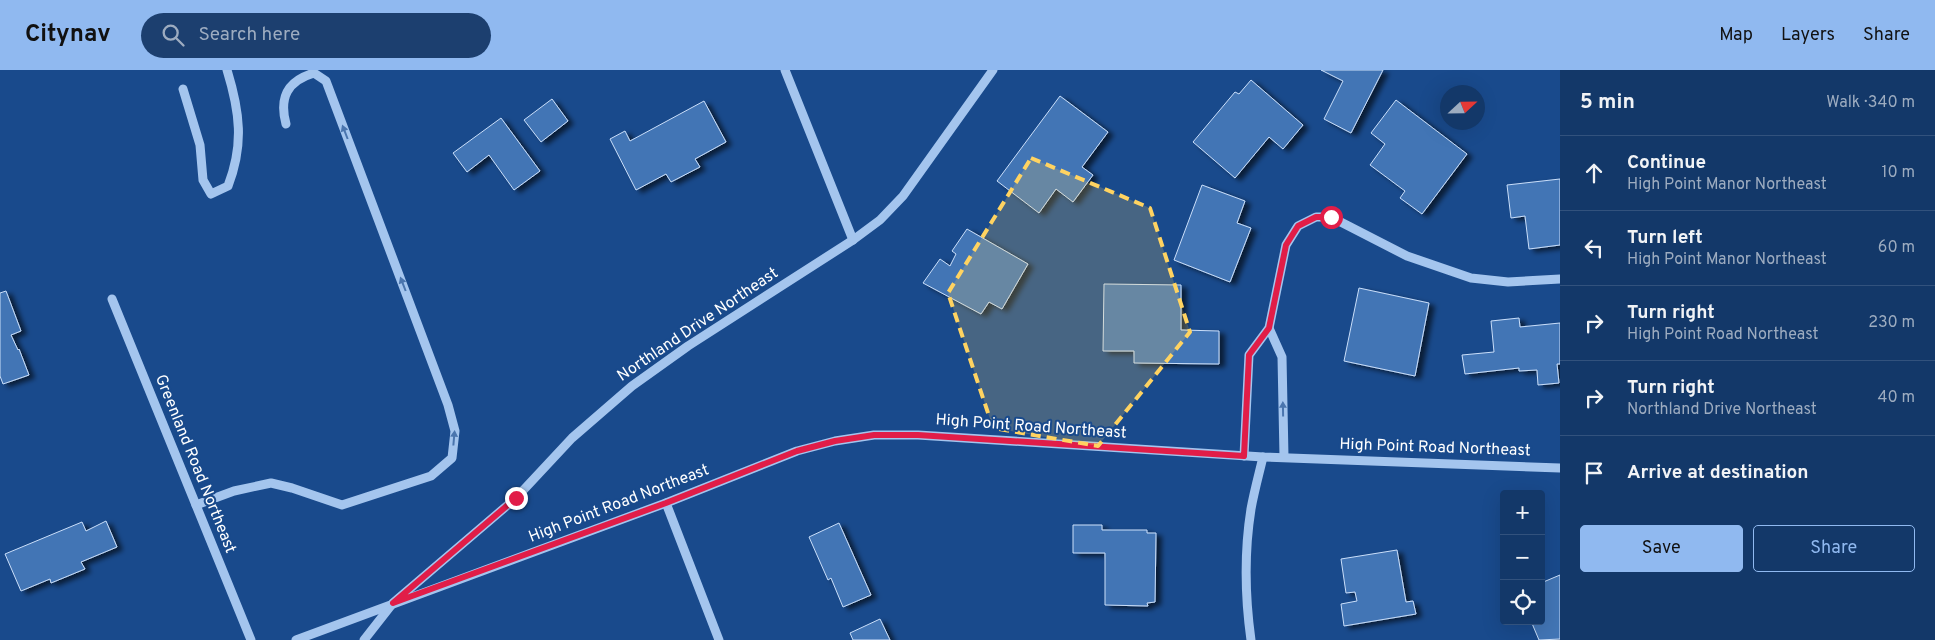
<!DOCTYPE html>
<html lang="en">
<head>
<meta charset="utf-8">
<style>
  :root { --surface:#133869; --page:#1c3f6f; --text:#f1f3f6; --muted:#9dacc0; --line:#32527d; --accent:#90b9f0 }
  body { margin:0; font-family:Overpass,sans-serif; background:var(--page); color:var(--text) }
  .controls { position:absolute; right:15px; bottom:15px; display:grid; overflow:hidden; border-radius:5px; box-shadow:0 5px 20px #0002 }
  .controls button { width:45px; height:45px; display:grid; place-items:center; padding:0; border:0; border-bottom:1px solid var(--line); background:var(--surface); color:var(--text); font:25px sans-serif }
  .compass { position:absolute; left:1440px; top:15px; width:45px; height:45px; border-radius:50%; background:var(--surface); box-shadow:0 5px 20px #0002; rotate:68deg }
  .stop { position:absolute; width:15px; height:15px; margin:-11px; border:4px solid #e11d48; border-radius:50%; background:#fff }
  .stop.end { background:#e11d48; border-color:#fff; box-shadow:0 1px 5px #0008 }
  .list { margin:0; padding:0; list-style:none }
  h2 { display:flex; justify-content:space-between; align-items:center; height:65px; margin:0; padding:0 20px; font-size:21px }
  h2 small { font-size:16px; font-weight:400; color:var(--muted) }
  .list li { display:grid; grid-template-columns:32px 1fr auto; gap:15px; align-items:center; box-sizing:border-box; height:75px; padding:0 20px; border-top:1px solid var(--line) }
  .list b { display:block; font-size:19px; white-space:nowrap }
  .list p { margin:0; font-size:16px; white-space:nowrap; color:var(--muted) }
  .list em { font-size:16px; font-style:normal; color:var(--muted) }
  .actions { display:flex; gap:10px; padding:15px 20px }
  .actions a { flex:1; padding:11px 0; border:1px solid var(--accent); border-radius:5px; text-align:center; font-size:18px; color:var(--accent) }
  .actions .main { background:var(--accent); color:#111 }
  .icon { flex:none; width:28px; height:28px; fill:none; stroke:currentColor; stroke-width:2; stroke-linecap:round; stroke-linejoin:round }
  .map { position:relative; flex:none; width:1560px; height:570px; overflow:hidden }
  header { display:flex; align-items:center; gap:30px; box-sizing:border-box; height:70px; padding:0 25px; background:var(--accent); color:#111 }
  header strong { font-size:24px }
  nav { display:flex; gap:28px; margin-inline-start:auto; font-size:18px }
  .search { width:350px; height:45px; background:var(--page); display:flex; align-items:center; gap:12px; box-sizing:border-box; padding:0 18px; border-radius:28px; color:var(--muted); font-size:19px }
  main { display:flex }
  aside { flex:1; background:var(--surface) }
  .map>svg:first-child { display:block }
  .building { fill:#4274b5; stroke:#cadffa; filter:url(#shadow) }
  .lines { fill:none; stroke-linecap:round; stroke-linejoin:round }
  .minor { stroke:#a4c5ee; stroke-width:9 }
  .oneway { fill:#4a75ae }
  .route { stroke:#e11d48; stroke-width:6 }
  .marked { fill:#ffd361; fill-opacity:0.2; stroke:#ffd361; stroke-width:4; stroke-dasharray:10 6; stroke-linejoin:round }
  .labels { text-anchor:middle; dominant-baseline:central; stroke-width:4; stroke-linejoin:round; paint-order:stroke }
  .street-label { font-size:16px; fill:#fff; stroke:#194a8c }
</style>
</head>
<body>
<header>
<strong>Citynav</strong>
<div class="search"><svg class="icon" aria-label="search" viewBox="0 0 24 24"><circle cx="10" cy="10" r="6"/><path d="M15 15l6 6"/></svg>Search here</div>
<nav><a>Map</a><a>Layers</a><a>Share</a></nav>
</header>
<main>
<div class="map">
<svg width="1560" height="570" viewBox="0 0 1560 570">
  <defs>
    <filter id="shadow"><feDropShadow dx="5.5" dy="3" stdDeviation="2.5" flood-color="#0009"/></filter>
  </defs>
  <rect width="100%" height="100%" fill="#194a8c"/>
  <g class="building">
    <path d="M1321 0H1383L1351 63 1324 49 1343 11Z"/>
    <path d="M1251 10 1303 55 1283 79 1269 67 1235 108 1193 72 1235 22 1239 24Z"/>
    <path d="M1060 26 1108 62 1082 97 1093 105 1073 132 1056 119 1039 143 997 111Z"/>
    <path d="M552 29 568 51 541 72 524 50Z"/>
    <path d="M1396 30 1467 84 1422 144 1400 128 1405 121 1370 95 1385 74 1371 63Z"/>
    <path d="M704 31 726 72 695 89 700 97 671 112 666 104 636 120 610 69 625 61 630 71Z"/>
    <path d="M501 48 540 101 514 120 489 85 467 102 453 83Z"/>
    <path d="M1560 109V175L1529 179 1525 146 1511 148 1507 115Z"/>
    <path d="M1202 115 1245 131 1237 153 1251 158 1230 212 1174 190Z"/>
    <path d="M967 159 1028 194 1002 239 989 232 981 244 923 213 940 189 950 196 956 184 952 181Z"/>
    <path d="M1104 214 1181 215V260L1219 261V294L1134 293V281H1103Z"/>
    <path d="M1359 218 1429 233 1415 306 1344 291Z"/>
    <path d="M6 221 21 261 11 265 18 280 19 279 29 305 3 314 0 306V223Z"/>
    <path d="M1519 248 1520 257 1560 253V294H1557L1559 313 1538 315 1537 300 1519 301V298L1465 304 1462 285 1494 282 1491 251Z"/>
    <path d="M106 451 117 477 81 492 85 499 51 513 50 509 21 521 5 484 82 452 86 461Z"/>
    <path d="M839 453 871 525 843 537 831 508 828 510 809 467Z"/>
    <path d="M1073 455H1102V460H1147V463H1156L1155 532 1147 533 1148 536 1105 535V483H1073Z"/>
    <path d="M1397 480 1406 532 1413 531 1416 544 1344 556 1341 534 1357 531 1355 522 1346 523 1341 489Z"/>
    <path d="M1560 505V569L1539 570 1531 551H1541V513Z"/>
    <path d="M880 549 890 570H853L850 563Z"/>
  </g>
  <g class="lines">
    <g class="minor">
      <path d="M785 0 853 170"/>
      <path d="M183 19 200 75 203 110 211 124 228 116C244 75 240 42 227 0"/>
      <path d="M112 229 251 570"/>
      <path d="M1269 258 1282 287 1284 387"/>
      <path d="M1244 386 1249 285 1269 258 1286 175 1298 156 1316 147H1331L1407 186 1471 208 1508 212 1560 209"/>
      <path d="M666 433 719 570"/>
      <path d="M196 435 234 421 271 413 292 418 342 435 431 406 452 388 455 361 448 335 326 11 314 3C287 11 279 28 286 54"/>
      <path d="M296 570 666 433 797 381 835 371 874 365H918L1263 387 1560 398"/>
      <path d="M364 570 393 533 516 428 572 368 632 316 688 276 853 170 880 150 903 126 993 0"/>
      <path d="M1251 570C1245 527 1244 483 1251 439 1254 422 1259 404 1263 387"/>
    </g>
  </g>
  <defs><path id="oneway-solid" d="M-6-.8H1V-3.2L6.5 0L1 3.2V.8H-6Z" transform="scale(1.25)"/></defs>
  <g class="oneway">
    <use href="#oneway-solid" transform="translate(345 62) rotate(-111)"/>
    <use href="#oneway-solid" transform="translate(403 214) rotate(-111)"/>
    <use href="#oneway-solid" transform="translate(1283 339) rotate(-91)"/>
    <use href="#oneway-solid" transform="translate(454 368) rotate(-85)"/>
  </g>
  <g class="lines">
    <path class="route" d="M516 428 393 533 666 433 797 381 835 371 874 365H918L1244 386 1249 285 1269 258 1286 175 1298 156 1316 147H1331"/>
  </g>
  <path class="marked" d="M1031 88 1150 138 1190 262 1098 376 993 358 948 223Z"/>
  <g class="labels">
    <g class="street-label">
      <text transform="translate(698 255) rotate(-34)">Northland Drive Northeast</text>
      <text transform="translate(1031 357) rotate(4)">High Point Road Northeast</text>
      <text transform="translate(1435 378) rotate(2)">High Point Road Northeast</text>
      <text transform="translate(195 394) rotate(68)">Greenland Road Northeast</text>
      <text transform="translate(619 434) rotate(-21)">High Point Road Northeast</text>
    </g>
  </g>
</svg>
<div class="controls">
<button>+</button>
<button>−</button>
<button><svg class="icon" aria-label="locate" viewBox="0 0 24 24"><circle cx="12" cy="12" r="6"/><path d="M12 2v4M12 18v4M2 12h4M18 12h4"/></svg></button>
</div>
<svg class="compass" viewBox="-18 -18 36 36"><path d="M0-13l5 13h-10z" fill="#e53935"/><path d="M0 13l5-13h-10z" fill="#9dacc0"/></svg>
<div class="stop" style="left:1331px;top:147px"></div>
<div class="stop end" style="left:516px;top:428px"></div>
</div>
<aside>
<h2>5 min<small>Walk · 340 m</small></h2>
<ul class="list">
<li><svg class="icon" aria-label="ahead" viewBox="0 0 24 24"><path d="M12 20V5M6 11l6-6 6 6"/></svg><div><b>Continue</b><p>High Point Manor Northeast</p></div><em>10 m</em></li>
<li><svg class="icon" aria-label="left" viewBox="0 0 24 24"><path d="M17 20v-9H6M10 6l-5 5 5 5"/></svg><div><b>Turn left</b><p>High Point Manor Northeast</p></div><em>60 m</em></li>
<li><svg class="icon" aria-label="right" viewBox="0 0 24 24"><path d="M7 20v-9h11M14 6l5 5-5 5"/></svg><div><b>Turn right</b><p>High Point Road Northeast</p></div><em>230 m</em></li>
<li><svg class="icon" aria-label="right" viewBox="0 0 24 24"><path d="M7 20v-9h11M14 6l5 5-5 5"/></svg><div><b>Turn right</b><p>Northland Drive Northeast</p></div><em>40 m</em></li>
<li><svg class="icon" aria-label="arrive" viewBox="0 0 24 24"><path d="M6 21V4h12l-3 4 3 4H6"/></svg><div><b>Arrive at destination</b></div></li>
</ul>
<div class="actions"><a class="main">Save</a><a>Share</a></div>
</aside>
</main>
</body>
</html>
